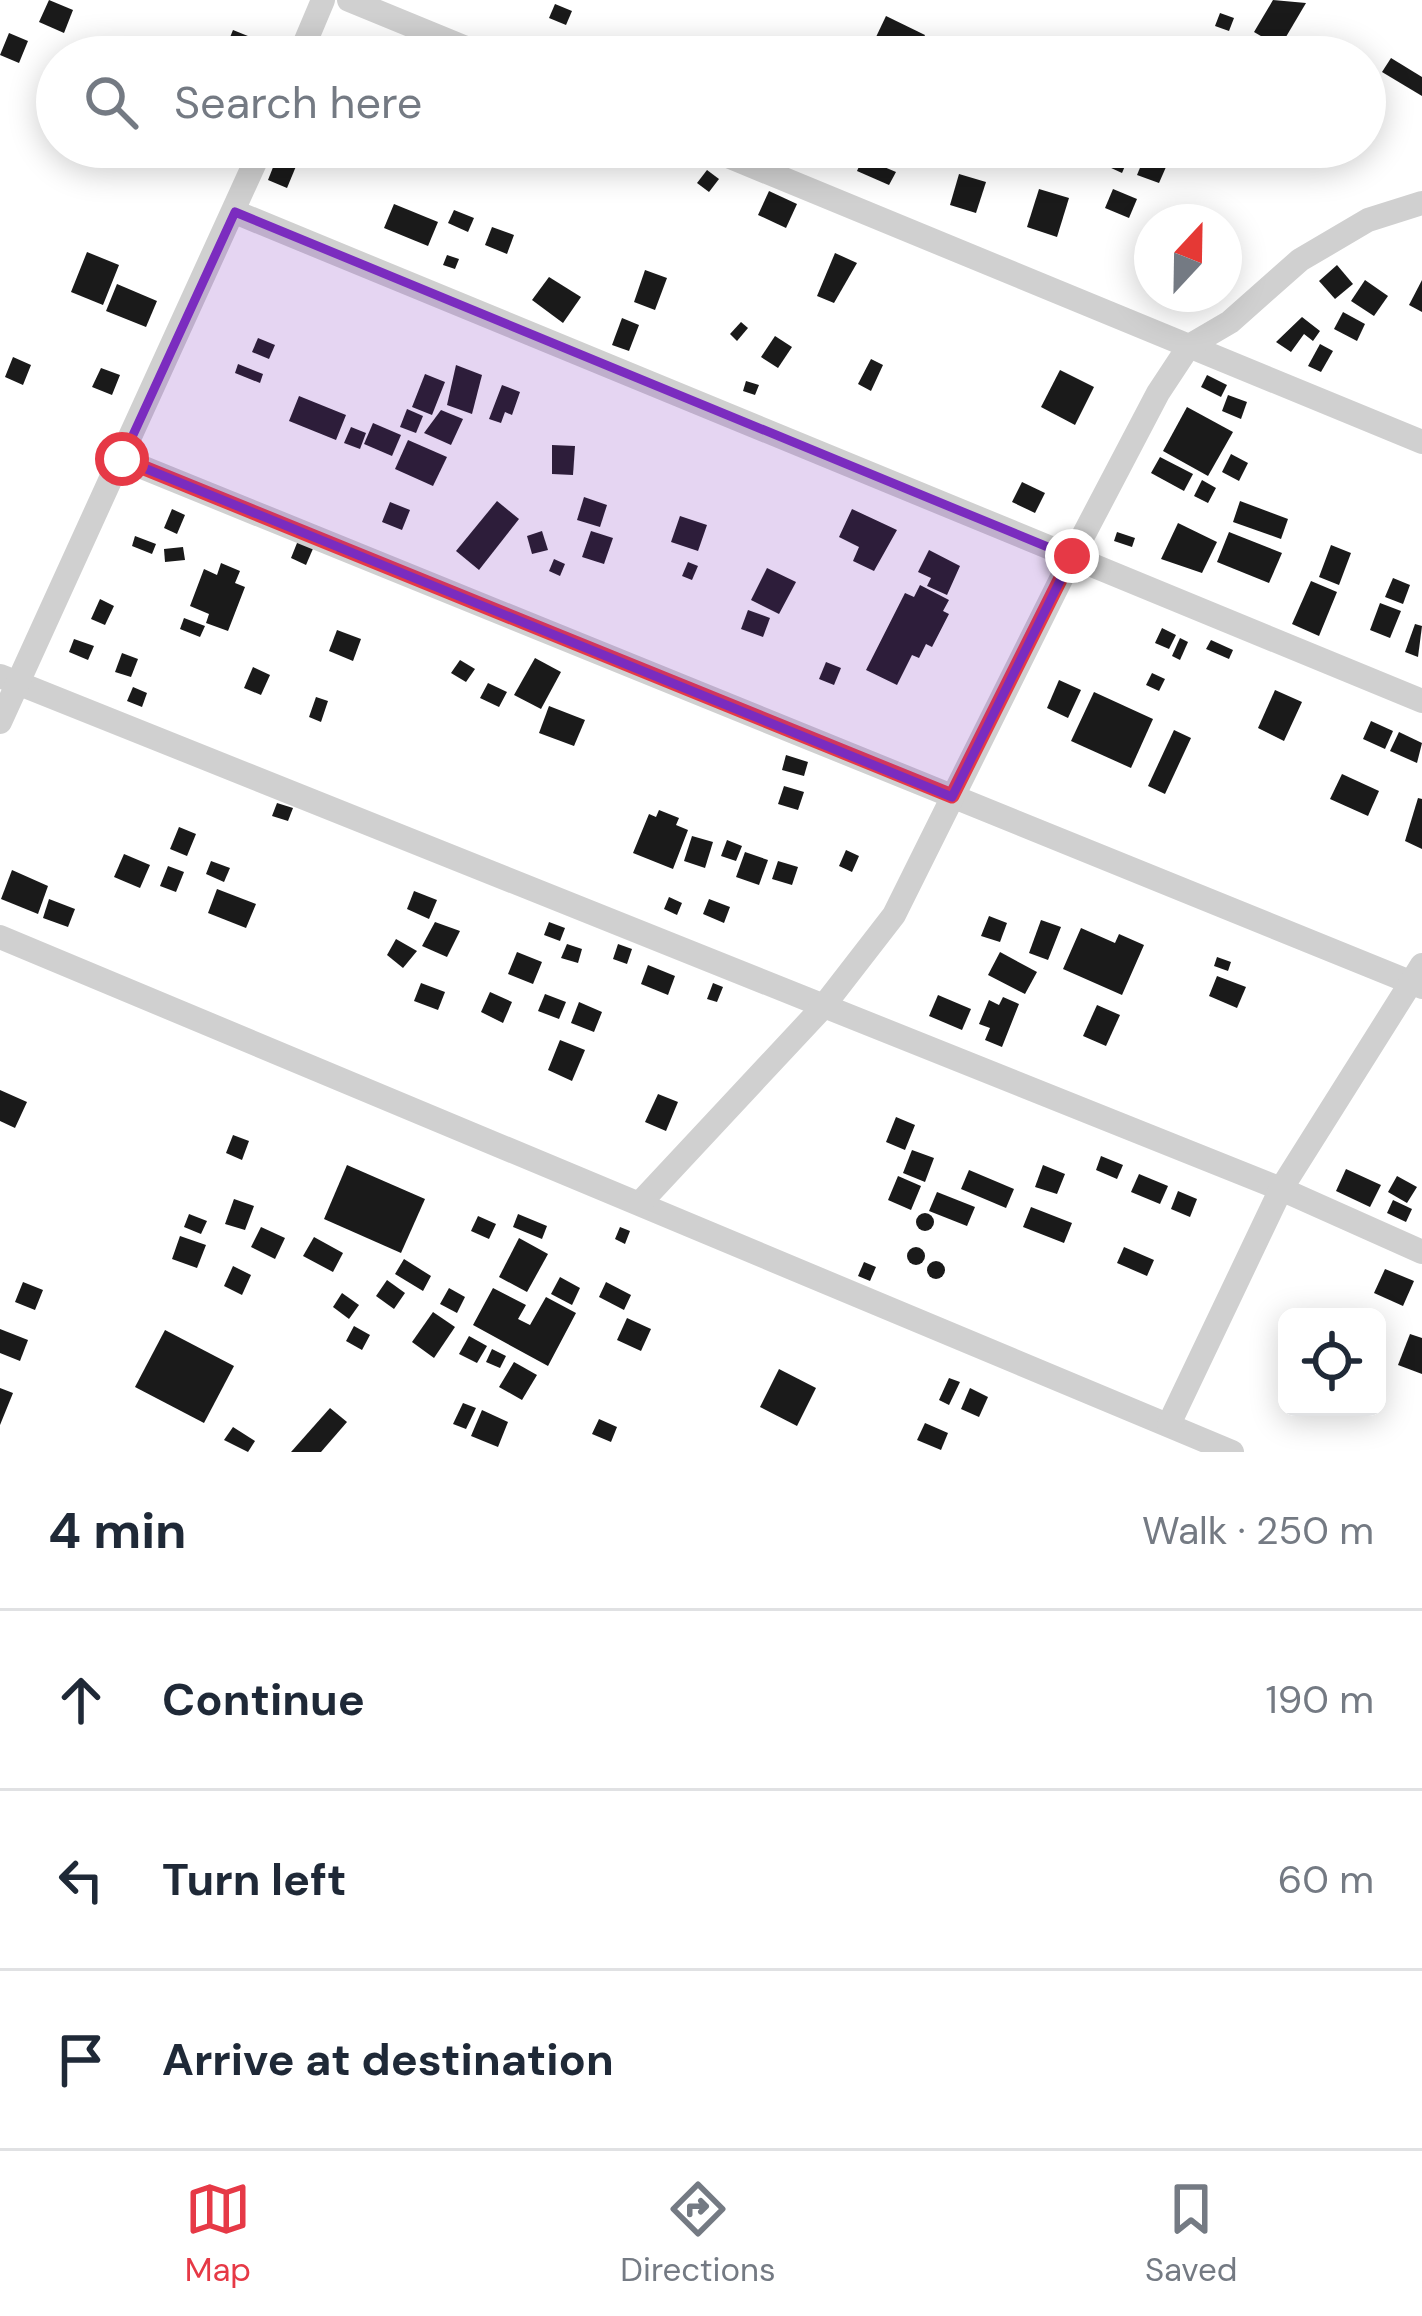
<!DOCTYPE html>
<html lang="en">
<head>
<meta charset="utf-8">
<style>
  :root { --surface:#fff; --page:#f2f2f3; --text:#1f2937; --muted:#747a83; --line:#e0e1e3; --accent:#e63946 }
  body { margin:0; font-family:"DM Sans",sans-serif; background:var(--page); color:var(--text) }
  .controls { position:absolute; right:36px; bottom:36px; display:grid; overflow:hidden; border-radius:18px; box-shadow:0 6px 30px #0003 }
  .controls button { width:108px; height:108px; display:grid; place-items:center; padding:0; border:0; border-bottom:3px solid var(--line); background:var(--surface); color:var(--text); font:60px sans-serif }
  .compass { position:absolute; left:1134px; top:204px; width:108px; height:108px; border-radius:50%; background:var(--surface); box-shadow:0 6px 30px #0003; rotate:22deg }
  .stop { position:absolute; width:36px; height:36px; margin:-27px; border:9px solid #e63946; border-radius:50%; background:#fff }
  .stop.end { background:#e63946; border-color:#fff; box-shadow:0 3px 12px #0008 }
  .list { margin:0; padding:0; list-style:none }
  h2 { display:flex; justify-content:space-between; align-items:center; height:156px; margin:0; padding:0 48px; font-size:51px }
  h2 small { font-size:39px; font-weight:400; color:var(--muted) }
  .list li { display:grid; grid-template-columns:78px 1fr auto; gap:36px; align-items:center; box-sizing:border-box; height:180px; padding:0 48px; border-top:3px solid var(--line) }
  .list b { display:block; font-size:45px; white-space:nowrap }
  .list em { font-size:39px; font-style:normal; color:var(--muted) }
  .icon { flex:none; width:66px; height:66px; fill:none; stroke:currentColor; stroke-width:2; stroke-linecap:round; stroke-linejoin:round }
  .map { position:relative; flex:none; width:1422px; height:1452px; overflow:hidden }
  .search { position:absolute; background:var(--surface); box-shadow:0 6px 30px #0003; left:36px; right:36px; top:36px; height:132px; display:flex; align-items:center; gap:30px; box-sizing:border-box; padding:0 42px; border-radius:66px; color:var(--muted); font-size:45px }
  .sheet { height:696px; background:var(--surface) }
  nav { display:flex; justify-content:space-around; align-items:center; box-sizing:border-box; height:168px; border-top:3px solid var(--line); background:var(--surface); font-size:33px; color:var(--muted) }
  nav a { display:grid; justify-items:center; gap:6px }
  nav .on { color:var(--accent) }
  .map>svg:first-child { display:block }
  .building { fill:#1a1a1a }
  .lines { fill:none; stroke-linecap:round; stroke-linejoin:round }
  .street { stroke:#d0d0d0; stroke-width:24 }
  .route { stroke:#e63946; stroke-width:15 }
  .marked { fill:#7b2cbf; fill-opacity:0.2; stroke:#7b2cbf; stroke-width:9; stroke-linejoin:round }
</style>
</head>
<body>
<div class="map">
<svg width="1422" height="1452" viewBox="0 0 1422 1452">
  <rect width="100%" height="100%" fill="#fff"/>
  <g class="building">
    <path d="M49 0 73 10 64 33 39 22Z"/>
    <path d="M1273 0 1306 3 1280 47 1254 32Z"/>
    <path d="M555 4 572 11 566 25 549 18Z"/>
    <path d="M1220 13 1234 18 1229 31 1215 26Z"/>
    <path d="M886 16 925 35 916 55 876 37Z"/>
    <path d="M233 30 258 40 251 57H222Z"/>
    <path d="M9 33 28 41 19 63 0 55Z"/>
    <path d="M862 40 898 57H855Z"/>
    <path d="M962 46 983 54 982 57H958Z"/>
    <path d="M1391 58 1422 77V96L1382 72Z"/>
    <path d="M281 147H304L287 188 268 180Z"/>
    <path d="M525 147H563L554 166 523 152Z"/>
    <path d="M872 147H893L887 165 868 158Z"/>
    <path d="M834 148 854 156 850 167 830 159Z"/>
    <path d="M1115 153 1128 159 1122 173 1109 167Z"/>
    <path d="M863 158 896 172 889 185 857 171Z"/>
    <path d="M1144 158 1166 167 1159 183 1137 175Z"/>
    <path d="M707 170 719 179 709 192 697 183Z"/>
    <path d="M959 174 986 182 976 213 950 205Z"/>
    <path d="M1039 189 1069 198 1057 237 1027 227Z"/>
    <path d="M1113 189 1137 199 1129 218 1105 208Z"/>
    <path d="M769 191 797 204 786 228 758 215Z"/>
    <path d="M394 204 438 222 428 246 384 228Z"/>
    <path d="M454 210 474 218 468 232 448 223Z"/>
    <path d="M492 227 514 235 507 254 485 245Z"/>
    <path d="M87 252 119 265 103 305 71 292Z"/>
    <path d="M835 253 857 263 834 303 817 296Z"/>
    <path d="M447 255 459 259 455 269 443 265Z"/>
    <path d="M1337 265 1353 284 1335 299 1319 281Z"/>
    <path d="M645 270 667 278 655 310 634 302Z"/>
    <path d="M549 277 581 297 563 323 532 300Z"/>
    <path d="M1365 280 1388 296 1374 316 1351 301Z"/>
    <path d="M1422 280V312L1409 305Z"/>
    <path d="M117 284 157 301 146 327 106 311Z"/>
    <path d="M1343 312 1365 324 1357 341 1334 329Z"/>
    <path d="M1302 317 1320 331 1313 341 1304 334 1291 352 1276 342Z"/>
    <path d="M622 318 639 325 629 351 612 345Z"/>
    <path d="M741 322 748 328 737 341 730 334Z"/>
    <path d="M775 336 792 347 778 368 761 357Z"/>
    <path d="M258 338 275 345 269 359 252 352Z"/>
    <path d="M1320 344 1333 351 1321 372 1308 366Z"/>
    <path d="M13 357 31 365 23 385 5 377Z"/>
    <path d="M871 359 883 365 871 391 858 384Z"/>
    <path d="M238 364 263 374 260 383 235 373Z"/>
    <path d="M456 365 482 375 472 414 447 405Z"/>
    <path d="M101 368 120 375 112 395 92 387Z"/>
    <path d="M1060 370 1094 387 1075 425 1041 407Z"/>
    <path d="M425 374 445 382 432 415 412 407Z"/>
    <path d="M1207 375 1227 385 1221 397 1201 387Z"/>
    <path d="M746 381 759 385 755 395 743 391Z"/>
    <path d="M502 385 520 392 512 415 505 412 501 423 489 419Z"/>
    <path d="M1228 395 1247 402 1241 419 1222 411Z"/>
    <path d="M299 396 346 415 336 440 289 421Z"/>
    <path d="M1187 407 1233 432 1208 476 1163 451Z"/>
    <path d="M407 409 423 416 416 433 400 427Z"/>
    <path d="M441 410 463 419 451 445 424 433Z"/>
    <path d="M373 423 401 435 392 456 364 444Z"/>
    <path d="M351 427 366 433 360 449 344 443Z"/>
    <path d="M408 440 447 457 433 486 395 469Z"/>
    <path d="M552 445 575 446 573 475 552 474Z"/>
    <path d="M1231 454 1248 463 1239 481 1222 472Z"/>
    <path d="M1160 457 1193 474 1184 491 1151 473Z"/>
    <path d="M1202 480 1216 488 1208 503 1194 496Z"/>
    <path d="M1022 482 1045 493 1035 513 1012 502Z"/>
    <path d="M584 497 607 505 600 527 577 520Z"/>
    <path d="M497 501 519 519 479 570 456 551Z"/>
    <path d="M1240 501 1288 519 1281 539 1233 522Z"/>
    <path d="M390 502 410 510 402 530 382 522Z"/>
    <path d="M172 509 185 515 177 534 164 528Z"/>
    <path d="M852 509 897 530 874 571 853 561 859 547 839 537Z"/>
    <path d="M680 516 707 525 698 551 671 542Z"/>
    <path d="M1178 523 1217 542 1202 573 1161 559Z"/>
    <path d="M542 531 548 550 532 554 527 536Z"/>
    <path d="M591 531 613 538 604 564 582 557Z"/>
    <path d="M1117 532 1135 538 1132 547 1114 541Z"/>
    <path d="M1229 532 1282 553 1269 583 1217 562Z"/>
    <path d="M135 536 156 544 152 554 132 546Z"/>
    <path d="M299 538 315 544 306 565 291 558Z"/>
    <path d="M1331 545 1351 553 1339 585 1319 577Z"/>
    <path d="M183 547 185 560 165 562 164 549Z"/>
    <path d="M929 550 960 566 947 595 927 586 931 578 918 572Z"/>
    <path d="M554 559 565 564 560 576 549 571Z"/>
    <path d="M688 562 698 566 692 580 682 576Z"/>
    <path d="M221 563 240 571 235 583 245 587 228 631 206 623 209 614 190 606 204 569 217 575Z"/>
    <path d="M767 568 796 582 779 614 751 600Z"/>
    <path d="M1393 578 1410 585 1403 604 1385 597Z"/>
    <path d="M1311 581 1337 592 1319 636 1292 624Z"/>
    <path d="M920 585 949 600 943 611 949 614 932 647 926 644 919 658 912 655 897 685 866 670 905 593 914 597Z"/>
    <path d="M100 599 114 606 105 625 91 619Z"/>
    <path d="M1380 603 1401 611 1390 638 1370 630Z"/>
    <path d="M748 610 770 618 763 637 741 629Z"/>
    <path d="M184 618 205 626 200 637 180 629Z"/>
    <path d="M1415 624 1422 626 1418 657 1405 652Z"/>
    <path d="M1162 628 1176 635 1169 649 1155 643Z"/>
    <path d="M337 630 361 639 353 661 329 651Z"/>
    <path d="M1180 638 1188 642 1180 660 1172 656Z"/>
    <path d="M74 639 94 646 88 660 69 652Z"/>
    <path d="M1211 640 1233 650 1229 659 1206 649Z"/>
    <path d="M122 653 138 659 131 677 115 672Z"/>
    <path d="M535 658 561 672 541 709 514 695Z"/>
    <path d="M460 660 475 669 466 682 451 673Z"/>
    <path d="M826 662 841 668 834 685 819 679Z"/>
    <path d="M253 667 270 675 261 695 244 688Z"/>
    <path d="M1152 673 1165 679 1159 691 1146 685Z"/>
    <path d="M1059 680 1081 690 1068 718 1047 708Z"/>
    <path d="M488 683 507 692 499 707 480 698Z"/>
    <path d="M133 687 147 693 142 707 127 701Z"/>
    <path d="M1275 690 1302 702 1284 741 1258 728Z"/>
    <path d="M1094 692 1153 719 1131 768 1071 741Z"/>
    <path d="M316 697 328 701 321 722 309 717Z"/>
    <path d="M549 706 585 720 574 746 539 733Z"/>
    <path d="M1371 721 1393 731 1385 749 1363 739Z"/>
    <path d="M1174 730 1191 738 1165 794 1148 786Z"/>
    <path d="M1399 732 1422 743 1417 763 1390 751Z"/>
    <path d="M786 755 808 762 804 776 782 770Z"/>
    <path d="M1342 774 1379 791 1368 816 1330 799Z"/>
    <path d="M784 786 804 792 798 810 778 804Z"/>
    <path d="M1418 798 1422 799V849L1405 841Z"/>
    <path d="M277 803 293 808 288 821 272 816Z"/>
    <path d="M659 810 679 818 676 825 688 830 673 869 633 853 649 814 656 817Z"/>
    <path d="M179 827 196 834 187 856 170 849Z"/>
    <path d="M692 836 713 842 705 868 684 861Z"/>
    <path d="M727 840 742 846 736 861 721 856Z"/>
    <path d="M846 850 859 856 852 872 839 866Z"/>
    <path d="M745 852 768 860 759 885 736 877Z"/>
    <path d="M124 854 150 865 140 888 114 877Z"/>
    <path d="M211 861 230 868 224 882 206 874Z"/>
    <path d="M778 861 798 867 792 885 772 879Z"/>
    <path d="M168 866 184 872 176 892 160 886Z"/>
    <path d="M12 870 48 886 38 914 1 899Z"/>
    <path d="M217 889 256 904 246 928 208 913Z"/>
    <path d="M414 891 437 900 429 919 407 909Z"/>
    <path d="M669 897 682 903 677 915 664 909Z"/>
    <path d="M49 899 75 909 68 927 43 918Z"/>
    <path d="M709 899 730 907 724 923 703 914Z"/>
    <path d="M989 916 1007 923 1000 942 981 936Z"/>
    <path d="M1041 920 1061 927 1048 960 1029 953Z"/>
    <path d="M435 922 460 931 447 957 422 946Z"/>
    <path d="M549 922 565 928 560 941 544 935Z"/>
    <path d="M1081 928 1115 943 1119 934 1144 945 1122 995 1063 969Z"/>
    <path d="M396 939 417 951 403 968 387 955Z"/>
    <path d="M567 944 582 949 578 963 561 958Z"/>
    <path d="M618 944 632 949 627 964 613 959Z"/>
    <path d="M517 952 542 962 533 984 508 974Z"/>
    <path d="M1000 952 1037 972 1025 994 988 975Z"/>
    <path d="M1217 957 1231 962 1228 971 1214 966Z"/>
    <path d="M648 965 675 976 668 995 641 984Z"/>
    <path d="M1217 976 1246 987 1237 1008 1209 996Z"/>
    <path d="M421 983 445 992 438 1010 414 1001Z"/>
    <path d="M713 983 723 987 717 1002 707 999Z"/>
    <path d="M490 992 512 1002 503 1023 481 1012Z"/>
    <path d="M545 994 566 1002 559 1019 538 1011Z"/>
    <path d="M938 995 971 1009 962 1030 929 1016Z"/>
    <path d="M1003 997 1019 1004 1002 1047 985 1040 990 1028 979 1024 989 1000 999 1005Z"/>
    <path d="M579 1002 602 1012 594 1032 571 1023Z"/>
    <path d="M1097 1005 1120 1015 1106 1046 1083 1036Z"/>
    <path d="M560 1040 585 1050 572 1081 548 1070Z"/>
    <path d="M0 1090 27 1102 15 1128 0 1121Z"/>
    <path d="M658 1094 678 1102 666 1131 645 1122Z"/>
    <path d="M896 1117 915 1125 905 1150 886 1142Z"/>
    <path d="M233 1135 249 1141 242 1160 226 1153Z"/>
    <path d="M912 1150 934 1158 925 1182 903 1173Z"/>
    <path d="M1101 1156 1123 1165 1117 1179 1096 1170Z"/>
    <path d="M347 1165 425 1199 401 1253 324 1219Z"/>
    <path d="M1043 1165 1065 1174 1057 1194 1035 1187Z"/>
    <path d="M1346 1169 1381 1185 1370 1207 1336 1191Z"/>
    <path d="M969 1170 1014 1189 1006 1208 961 1189Z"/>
    <path d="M1139 1174 1168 1186 1160 1204 1131 1192Z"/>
    <path d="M898 1176 921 1186 911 1210 888 1200Z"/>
    <path d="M1397 1176 1417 1187 1407 1203 1388 1192Z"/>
    <path d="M1178 1191 1197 1199 1190 1217 1171 1209Z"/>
    <path d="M937 1192 975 1207 967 1226 929 1211Z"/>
    <path d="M234 1199 254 1206 245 1230 225 1224Z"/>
    <path d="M1393 1200 1412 1209 1406 1222 1387 1213Z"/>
    <path d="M1031 1207 1072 1223 1064 1243 1023 1227Z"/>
    <circle cx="925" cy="1222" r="9"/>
    <path d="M189 1214 207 1221 201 1234 184 1227Z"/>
    <path d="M518 1214 547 1226 542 1239 513 1227Z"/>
    <path d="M478 1216 496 1224 489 1239 471 1231Z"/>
    <path d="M261 1227 285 1238 275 1259 251 1247Z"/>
    <path d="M620 1227 630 1231 625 1244 615 1239Z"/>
    <path d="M180 1236 206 1245 197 1268 172 1259Z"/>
    <path d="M314 1237 343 1253 333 1272 303 1256Z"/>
    <path d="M519 1238 548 1254 527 1292 499 1277Z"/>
    <circle cx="916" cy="1256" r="9"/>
    <path d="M1124 1247 1154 1260 1147 1276 1117 1263Z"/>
    <path d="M404 1259 431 1276 423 1291 395 1274Z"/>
    <circle cx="936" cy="1270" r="9"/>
    <path d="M864 1262 876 1267 870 1281 858 1276Z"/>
    <path d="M233 1266 251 1275 242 1295 224 1286Z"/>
    <path d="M1385 1269 1414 1281 1403 1306 1374 1293Z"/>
    <path d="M560 1277 580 1288 572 1305 551 1294Z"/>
    <path d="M387 1280 405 1293 394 1309 376 1296Z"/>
    <path d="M23 1282 43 1290 35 1310 15 1302Z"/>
    <path d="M606 1282 631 1295 624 1310 599 1297Z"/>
    <path d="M449 1288 465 1297 457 1313 440 1304Z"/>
    <path d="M493 1288 526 1305 518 1319 530 1325 546 1297 576 1313 548 1366 473 1325Z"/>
    <path d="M342 1293 359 1305 349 1319 333 1307Z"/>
    <path d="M433 1312 455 1327 434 1358 412 1342Z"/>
    <path d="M627 1318 651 1329 641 1351 617 1340Z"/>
    <path d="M354 1326 370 1335 362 1350 346 1341Z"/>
    <path d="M0 1329 28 1340 20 1361 0 1353Z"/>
    <path d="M165 1330 234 1366 204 1423 135 1387Z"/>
    <path d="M1410 1334 1422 1338V1374L1398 1365Z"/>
    <path d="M469 1336 487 1346 477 1363 459 1354Z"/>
    <path d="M492 1349 506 1356 500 1368 486 1362Z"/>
    <path d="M514 1362 537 1375 522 1400 499 1387Z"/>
    <path d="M779 1369 816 1388 797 1426 760 1407Z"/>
    <path d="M949 1378 960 1382 949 1405 939 1400Z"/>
    <path d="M0 1388 13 1393 0 1425Z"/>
    <path d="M970 1388 988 1397 979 1417 961 1409Z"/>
    <path d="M463 1403 476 1408 466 1429 453 1424Z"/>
    <path d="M330 1408 347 1422 321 1452H291Z"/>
    <path d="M482 1410 508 1422 498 1447 471 1436Z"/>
    <path d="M599 1419 617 1427 611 1442 592 1434Z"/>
    <path d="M925 1423 948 1433 941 1450 917 1440Z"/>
    <path d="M233 1427 255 1441 248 1452 224 1440Z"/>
  </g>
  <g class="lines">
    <g class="street">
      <path d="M349 0 488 57"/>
      <path d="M299 57 323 0"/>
      <path d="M706 147 1422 442"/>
      <path d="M235 212 1422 701"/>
      <path d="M122 459 1422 987"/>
      <path d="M0 676 1281 1189 1422 1252"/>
      <path d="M0 722 262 147"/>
      <path d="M0 937 1232 1452"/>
      <path d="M640 1203 822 1008 894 915 1072 557 1158 393 1189 346 1230 322 1300 260 1368 220 1422 203"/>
      <path d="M1169 1424 1281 1189 1422 965"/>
    </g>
  </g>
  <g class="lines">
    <path class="route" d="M122 459 952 796 1072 556"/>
  </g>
  <path class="marked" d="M235 212 1072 557 952 797 122 459Z"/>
</svg>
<div class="controls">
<button><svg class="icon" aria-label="locate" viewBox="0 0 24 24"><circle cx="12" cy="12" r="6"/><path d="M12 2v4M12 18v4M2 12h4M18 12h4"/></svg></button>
</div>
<svg class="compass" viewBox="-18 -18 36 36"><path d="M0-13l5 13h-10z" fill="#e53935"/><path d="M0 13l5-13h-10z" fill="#747a83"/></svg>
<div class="stop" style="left:122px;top:459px"></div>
<div class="stop end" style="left:1072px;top:556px"></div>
<div class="search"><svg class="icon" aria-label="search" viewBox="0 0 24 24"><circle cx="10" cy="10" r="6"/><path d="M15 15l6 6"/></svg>Search here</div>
</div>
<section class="sheet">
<h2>4 min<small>Walk · 250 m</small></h2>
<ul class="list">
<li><svg class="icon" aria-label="ahead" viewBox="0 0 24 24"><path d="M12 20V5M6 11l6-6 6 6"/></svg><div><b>Continue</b></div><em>190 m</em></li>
<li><svg class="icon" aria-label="left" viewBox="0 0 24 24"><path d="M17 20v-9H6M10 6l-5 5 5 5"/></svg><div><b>Turn left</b></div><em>60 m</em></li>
<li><svg class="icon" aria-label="arrive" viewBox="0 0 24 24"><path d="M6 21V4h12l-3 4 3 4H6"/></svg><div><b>Arrive at destination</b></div></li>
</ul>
</section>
<nav>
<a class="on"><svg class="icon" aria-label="map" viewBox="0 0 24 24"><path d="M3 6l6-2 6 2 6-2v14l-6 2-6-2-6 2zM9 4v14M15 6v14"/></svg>Map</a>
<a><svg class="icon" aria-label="directions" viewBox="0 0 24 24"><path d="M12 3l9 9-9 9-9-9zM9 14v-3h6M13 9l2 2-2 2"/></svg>Directions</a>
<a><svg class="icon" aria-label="saved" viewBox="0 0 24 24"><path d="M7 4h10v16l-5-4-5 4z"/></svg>Saved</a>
</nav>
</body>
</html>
